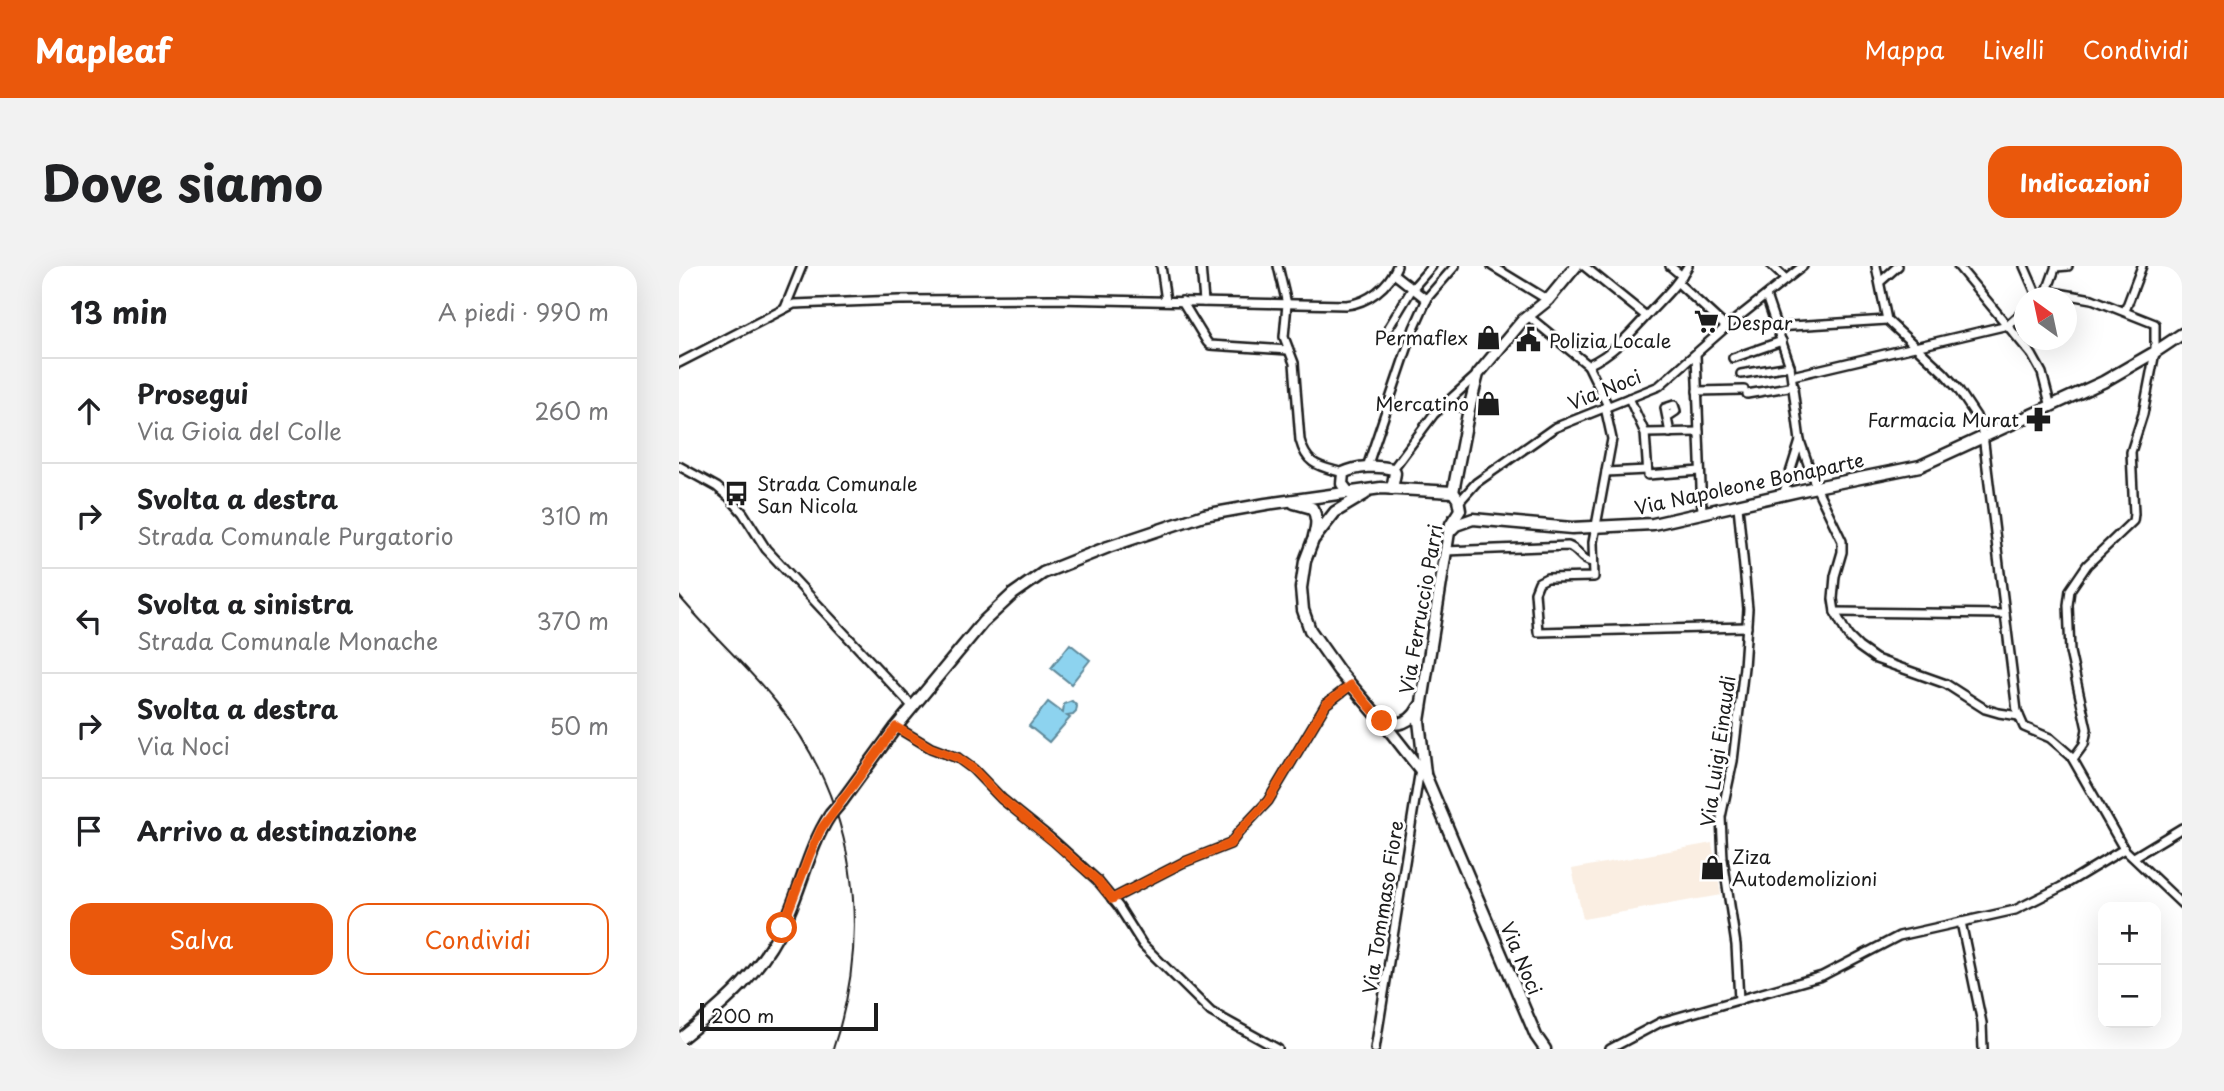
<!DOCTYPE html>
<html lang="it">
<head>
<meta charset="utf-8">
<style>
  :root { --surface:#fff; --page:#f2f2f2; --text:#202124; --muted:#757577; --line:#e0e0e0; --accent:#ea580c }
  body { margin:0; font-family:"Playpen Sans",sans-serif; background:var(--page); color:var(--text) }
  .controls { position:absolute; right:21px; bottom:21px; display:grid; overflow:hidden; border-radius:14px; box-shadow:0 7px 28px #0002 }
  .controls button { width:63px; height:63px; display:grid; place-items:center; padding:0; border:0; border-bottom:2px solid var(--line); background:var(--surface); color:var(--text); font:35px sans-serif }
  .compass { position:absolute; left:1335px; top:21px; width:63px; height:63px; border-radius:50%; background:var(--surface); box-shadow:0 7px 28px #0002; rotate:327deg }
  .scale { position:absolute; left:21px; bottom:18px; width:178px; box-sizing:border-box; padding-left:7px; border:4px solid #1c1c1c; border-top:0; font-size:19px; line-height:24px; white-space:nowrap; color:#1c1c1c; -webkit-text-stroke:5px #fff; paint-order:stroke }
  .stop { position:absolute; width:21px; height:21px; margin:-16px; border:5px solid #ea580c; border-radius:50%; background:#fff }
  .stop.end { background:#ea580c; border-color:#fff; box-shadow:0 2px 7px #0008 }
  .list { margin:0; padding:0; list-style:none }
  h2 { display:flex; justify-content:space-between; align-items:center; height:91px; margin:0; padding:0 28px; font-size:30px }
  h2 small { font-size:23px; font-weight:400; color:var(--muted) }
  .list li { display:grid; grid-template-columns:46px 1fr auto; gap:21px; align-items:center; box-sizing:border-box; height:105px; padding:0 28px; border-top:2px solid var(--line) }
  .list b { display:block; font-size:26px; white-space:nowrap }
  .list p { margin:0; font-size:23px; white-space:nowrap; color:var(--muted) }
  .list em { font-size:23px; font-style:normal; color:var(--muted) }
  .actions { display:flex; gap:14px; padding:21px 28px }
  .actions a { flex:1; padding:16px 0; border:2px solid var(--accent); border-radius:21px; text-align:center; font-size:24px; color:var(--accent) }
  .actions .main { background:var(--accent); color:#fff }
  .icon { flex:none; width:38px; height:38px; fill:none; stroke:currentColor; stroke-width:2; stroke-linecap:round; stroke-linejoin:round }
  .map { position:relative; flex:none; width:1503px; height:783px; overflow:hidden; border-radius:21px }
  header { display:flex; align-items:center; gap:42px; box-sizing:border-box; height:98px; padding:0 35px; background:var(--accent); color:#fff }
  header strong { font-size:33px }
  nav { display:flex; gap:38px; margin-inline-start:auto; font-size:24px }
  .intro { display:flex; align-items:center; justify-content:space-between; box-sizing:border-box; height:168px; padding:0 42px }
  h1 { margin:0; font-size:49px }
  .button { padding:18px 32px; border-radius:21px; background:var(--accent); color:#fff; font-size:24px; font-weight:700 }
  main { display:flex; gap:42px; padding:0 42px }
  aside { flex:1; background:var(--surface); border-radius:21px; box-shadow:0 7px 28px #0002 }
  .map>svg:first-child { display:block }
  .built { fill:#faeee2 }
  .water { fill:#8dd3ef; stroke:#608a9b; stroke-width:2 }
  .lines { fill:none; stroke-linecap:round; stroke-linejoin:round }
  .street-casing { stroke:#1c1c1c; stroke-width:12 }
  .secondary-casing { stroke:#1c1c1c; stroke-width:15 }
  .street { stroke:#fff; stroke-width:7 }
  .secondary { stroke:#fff; stroke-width:10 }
  .rail { stroke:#1c1c1c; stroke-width:2 }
  .secondary-bridge-casing { stroke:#1c1c1c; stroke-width:15; stroke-linecap:butt }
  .secondary-bridge { stroke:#fff; stroke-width:10 }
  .route { stroke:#ea580c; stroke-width:9 }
  .labels { text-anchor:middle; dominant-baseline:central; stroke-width:6; stroke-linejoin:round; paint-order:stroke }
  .poi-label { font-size:19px; fill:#1c1c1c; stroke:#fff; text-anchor:start }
  .street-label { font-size:19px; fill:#1c1c1c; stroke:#fff }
</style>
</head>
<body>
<header>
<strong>Mapleaf</strong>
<nav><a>Mappa</a><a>Livelli</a><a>Condividi</a></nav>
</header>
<div class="intro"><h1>Dove siamo</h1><a class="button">Indicazioni</a></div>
<main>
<aside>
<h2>13 min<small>A piedi · 990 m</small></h2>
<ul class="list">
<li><svg class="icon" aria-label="ahead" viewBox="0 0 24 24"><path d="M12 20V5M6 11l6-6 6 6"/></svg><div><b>Prosegui</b><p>Via Gioia del Colle</p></div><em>260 m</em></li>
<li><svg class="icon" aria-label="right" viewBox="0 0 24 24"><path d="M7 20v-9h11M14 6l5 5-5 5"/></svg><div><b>Svolta a destra</b><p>Strada Comunale Purgatorio</p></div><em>310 m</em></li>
<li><svg class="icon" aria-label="left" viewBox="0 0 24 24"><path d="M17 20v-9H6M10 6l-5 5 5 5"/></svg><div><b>Svolta a sinistra</b><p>Strada Comunale Monache</p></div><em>370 m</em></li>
<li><svg class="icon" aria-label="right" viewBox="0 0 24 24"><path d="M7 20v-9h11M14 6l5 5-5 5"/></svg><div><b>Svolta a destra</b><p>Via Noci</p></div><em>50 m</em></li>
<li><svg class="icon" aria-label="arrive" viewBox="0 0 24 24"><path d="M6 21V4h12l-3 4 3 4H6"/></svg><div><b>Arrivo a destinazione</b></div></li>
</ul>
<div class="actions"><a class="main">Salva</a><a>Condividi</a></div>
</aside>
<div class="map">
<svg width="1503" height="783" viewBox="0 0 1503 783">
  <rect width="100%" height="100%" fill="#fff"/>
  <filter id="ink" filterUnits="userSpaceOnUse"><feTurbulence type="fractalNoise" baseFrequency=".0143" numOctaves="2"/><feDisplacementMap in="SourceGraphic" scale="14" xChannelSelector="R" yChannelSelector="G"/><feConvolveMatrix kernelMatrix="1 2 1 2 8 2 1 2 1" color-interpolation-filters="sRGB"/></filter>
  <g filter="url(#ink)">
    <path class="built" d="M1033 577 1042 629 904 653 893 603Z"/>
    <g class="water">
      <path d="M391 378 411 394 392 418 372 402Z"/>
      <path d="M393 435 398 440 397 446 394 449 388 450 391 452 370 476 350 460 369 436 384 447 385 438Z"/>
    </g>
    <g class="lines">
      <defs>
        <g id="street">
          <path d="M482 0 487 35"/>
          <path d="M522 0 525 36"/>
          <path d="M599 0 608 38 605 71 615 97 621 174C628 200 640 200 664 207"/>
          <path d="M813 0 869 34"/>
          <path d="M905 0 967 50"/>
          <path d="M991 0 1003 10"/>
          <path d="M1093 0 1107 13"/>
          <path d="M1197 0 1208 54 1265 107 1279 123 1297 150 1304 169 1338 445 1345 461 1371 472 1392 490 1445 583 1503 638"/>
          <path d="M1279 0 1353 89 1363 107 1372 141"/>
          <path d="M1345 0 1359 32"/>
          <path d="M1377 1 1389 0"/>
          <path d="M715 8 748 34"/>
          <path d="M1201 16 1219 0"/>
          <path d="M999 17 1047 61"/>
          <path d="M1368 25 1413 33 1476 58V86L1464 148 1452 186 1455 248 1454 255 1408 299 1391 324 1389 339 1391 386 1408 463 1405 478 1394 493"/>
          <path d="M1087 30 1111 100 1121 175"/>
          <path d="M1360 32 1368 25 1377 0"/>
          <path d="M503 35 528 76 531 79 609 84"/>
          <path d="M106 42 123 0"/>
          <path d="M1446 45 1463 0"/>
          <path d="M849 50 909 99 929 140"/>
          <path d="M710 61 733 23 753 0"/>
          <path d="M1097 61 1208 54"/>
          <path d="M1017 89 1023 247"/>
          <path d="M1054 92 1103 75"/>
          <path d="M0 97 115 38 220 34 375 33 667 39C689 37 710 20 718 0"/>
          <path d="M909 99C935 87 952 67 971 46 985 31 999 18 1009 0"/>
          <path d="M1062 108 1111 100"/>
          <path d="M1113 110 1329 59 1346 44"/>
          <path d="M1018 125 1065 124"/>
          <path d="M1068 128 1115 120"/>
          <path d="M950 132 966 167 969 209 1021 205"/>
          <path d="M767 137 790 143"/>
          <path d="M926 141 933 173 914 276 915 311 868 312 860 316 856 326 859 366 1068 361"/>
          <path d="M988 151 997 145 995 139 986 142 991 167"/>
          <path d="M966 167 1020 166"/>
          <path d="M0 200 38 221 51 232 64 247 87 283 234 441"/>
          <path d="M688 201 735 62 749 31 776 0"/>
          <path d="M714 203 755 148 799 108"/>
          <path d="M927 206 968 204"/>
          <path d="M1104 229 1121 175 1137 221 1163 275V286L1156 310 1154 333 1156 346 1169 370 1180 381 1197 393 1267 418 1306 443 1320 447 1340 450"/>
          <path d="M780 236 797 217 875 162 980 120 1047 61 1124 0"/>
          <path d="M1059 240 1069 343 1065 401 1054 495 1042 551 1044 593 1057 679 1060 734"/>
          <path d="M766 285 889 280C901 284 901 294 913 296"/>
          <path d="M1156 346 1326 348"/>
          <path d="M217 461 252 482 279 492 294 503 323 533 375 575 418 614 440 641 464 679 532 746 599 783"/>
          <path d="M1455 591 1503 562"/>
          <path d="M433 633 503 597 551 578 560 566 589 535 647 438 672 419"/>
          <path d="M1282 656 1303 757 1304 783"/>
          <path d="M696 783 741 503"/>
          <path d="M931 783 982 756 1143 710 1220 670 1336 644 1382 621 1445 583"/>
        </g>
        <g id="secondary">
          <path d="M774 226 790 143 799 108 844 54 869 34 897 0"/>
          <path d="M670 227 663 218 664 207C678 200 699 199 714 203L716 207 713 223"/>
          <path d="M686 228 656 246 634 274 626 295 622 322 624 344 631 364 660 405 703 455 747 511 857 770 866 783"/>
          <path d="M615 237 633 242C639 252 638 259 635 270"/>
          <path d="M770 266 777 259 794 253 893 262 974 258 1137 221 1241 200 1424 116 1476 86 1503 68"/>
          <path d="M704 455C719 461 732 457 740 441"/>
          <path d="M746 507 740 455 770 266 772 258 781 244 779 233 774 226"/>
          <path d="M163 535 217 461 304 356 334 328 364 307 429 281 525 249 587 238 702 222 774 226"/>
          <path d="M0 774C48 736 83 706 109 649 124 615 131 580 151 549"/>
        </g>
      </defs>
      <use href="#street" class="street-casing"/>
      <use href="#secondary" class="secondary-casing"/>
      <use href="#street" class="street"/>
      <use href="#secondary" class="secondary"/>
      <path class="rail" d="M0 330C31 367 67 399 97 436 177 535 194 665 154 783"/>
      <defs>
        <path id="secondary-bridge" d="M151 549 163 535"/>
      </defs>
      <use href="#secondary-bridge" class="secondary-bridge-casing"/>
      <use href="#secondary-bridge" class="secondary-bridge"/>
    </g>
  </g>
  <g class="lines" filter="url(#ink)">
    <path class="route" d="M103 662 131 588 142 563 217 461 252 482 279 492 294 503 323 533 374 575 418 614 433 633 503 597 551 578 560 566 589 535 647 438 672 419 703 455"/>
  </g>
  <defs>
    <symbol id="supermarket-bare" viewBox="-9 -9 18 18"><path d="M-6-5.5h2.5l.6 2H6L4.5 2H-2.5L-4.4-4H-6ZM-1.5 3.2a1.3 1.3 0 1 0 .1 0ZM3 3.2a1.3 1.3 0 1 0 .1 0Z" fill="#1c1c1c" stroke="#fff" stroke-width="2.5" paint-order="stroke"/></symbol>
    <symbol id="shop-bare" viewBox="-9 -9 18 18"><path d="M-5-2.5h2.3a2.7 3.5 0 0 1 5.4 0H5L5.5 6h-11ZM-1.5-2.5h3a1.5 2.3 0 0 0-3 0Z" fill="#1c1c1c" stroke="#fff" stroke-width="2.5" paint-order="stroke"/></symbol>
    <symbol id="civic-bare" viewBox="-9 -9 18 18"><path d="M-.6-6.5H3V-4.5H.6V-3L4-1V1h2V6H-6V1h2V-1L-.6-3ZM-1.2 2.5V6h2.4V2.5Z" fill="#1c1c1c" stroke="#fff" stroke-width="2.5" paint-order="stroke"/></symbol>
    <symbol id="pharmacy-bare" viewBox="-9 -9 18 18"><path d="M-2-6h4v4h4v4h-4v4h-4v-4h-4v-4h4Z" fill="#1c1c1c" stroke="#fff" stroke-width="2.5" paint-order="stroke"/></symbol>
    <symbol id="bus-bare" viewBox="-9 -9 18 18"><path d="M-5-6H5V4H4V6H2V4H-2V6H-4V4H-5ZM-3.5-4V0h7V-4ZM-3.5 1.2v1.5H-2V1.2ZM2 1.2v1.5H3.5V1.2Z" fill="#1c1c1c" stroke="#fff" stroke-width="2.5" paint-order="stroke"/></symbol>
  </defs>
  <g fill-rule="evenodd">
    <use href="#supermarket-bare" x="1010" y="38" width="35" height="35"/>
    <use href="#shop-bare" x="792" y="54" width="35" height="35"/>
    <use href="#civic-bare" x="832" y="56" width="35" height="35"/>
    <use href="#shop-bare" x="792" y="120" width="35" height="35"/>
    <use href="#pharmacy-bare" x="1342" y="136" width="35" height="35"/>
    <use href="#bus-bare" x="40" y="210" width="35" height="35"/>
    <use href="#shop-bare" x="1016" y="584" width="35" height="35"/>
  </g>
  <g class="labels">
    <g class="poi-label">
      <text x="1047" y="56">Despar</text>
      <text x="789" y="71" text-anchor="end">Permaflex</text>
      <text x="870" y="74">Polizia Locale</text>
      <text x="790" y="137" text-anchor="end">Mercatino</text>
      <text x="1340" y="153" text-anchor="end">Farmacia Murat</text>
      <text x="78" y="217">Strada Comunale<tspan x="78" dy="22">San Nicola</tspan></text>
      <text x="1053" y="590">Ziza<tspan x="1053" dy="22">Autodemolizioni</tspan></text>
    </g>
    <g class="street-label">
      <text transform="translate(925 123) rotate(-22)">Via Noci</text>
      <text transform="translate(1070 217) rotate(-12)">Via Napoleone Bonaparte</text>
      <text transform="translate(741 343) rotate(-80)">Via Ferruccio Parri</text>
      <text transform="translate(1038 485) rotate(-82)">Via Luigi Einaudi</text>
      <text transform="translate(703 641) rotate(-81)">Via Tommaso Fiore</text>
      <text transform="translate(843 692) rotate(67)">Via Noci</text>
    </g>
  </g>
</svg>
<div class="controls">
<button>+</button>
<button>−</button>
</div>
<svg class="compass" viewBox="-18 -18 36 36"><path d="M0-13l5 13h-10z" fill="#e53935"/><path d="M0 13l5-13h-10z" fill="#757577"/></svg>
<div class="scale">200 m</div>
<div class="stop" style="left:103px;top:662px"></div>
<div class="stop end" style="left:703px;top:455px"></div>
</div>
</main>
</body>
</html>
